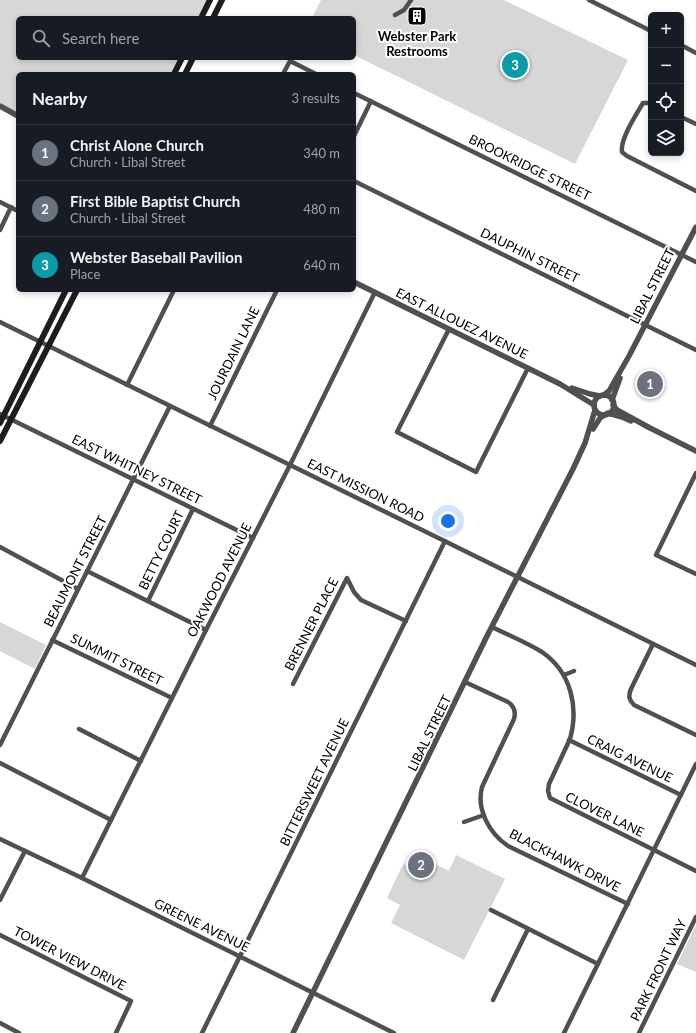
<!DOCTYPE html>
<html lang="en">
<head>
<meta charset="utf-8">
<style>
  :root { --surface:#171b24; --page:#20242c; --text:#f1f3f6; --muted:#9ea1a6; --line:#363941; --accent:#8c9099 }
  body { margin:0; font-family:Lato,sans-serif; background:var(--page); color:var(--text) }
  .controls { position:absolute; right:12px; top:12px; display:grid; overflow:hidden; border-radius:6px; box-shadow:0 2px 6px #0003 }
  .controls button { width:36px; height:36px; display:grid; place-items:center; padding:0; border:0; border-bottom:1px solid var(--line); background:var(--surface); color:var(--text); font:20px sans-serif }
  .you { position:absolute; left:448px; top:521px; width:14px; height:14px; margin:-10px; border:3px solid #fff; border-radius:50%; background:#1a73e8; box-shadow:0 0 0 6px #1a73e833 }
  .badge { display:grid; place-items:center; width:26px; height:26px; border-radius:50%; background:var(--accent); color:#fff; font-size:13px; font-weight:700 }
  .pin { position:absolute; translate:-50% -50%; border:2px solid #fff; box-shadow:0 1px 4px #0006 }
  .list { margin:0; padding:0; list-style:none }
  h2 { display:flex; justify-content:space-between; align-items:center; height:52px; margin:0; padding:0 16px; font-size:17px }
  h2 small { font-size:13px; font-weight:400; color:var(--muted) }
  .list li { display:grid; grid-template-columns:26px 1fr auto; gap:12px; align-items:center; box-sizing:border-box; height:56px; padding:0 16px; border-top:1px solid var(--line) }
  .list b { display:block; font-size:15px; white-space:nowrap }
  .list p { margin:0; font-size:13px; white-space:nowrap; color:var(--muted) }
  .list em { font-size:13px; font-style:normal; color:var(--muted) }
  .icon { flex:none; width:22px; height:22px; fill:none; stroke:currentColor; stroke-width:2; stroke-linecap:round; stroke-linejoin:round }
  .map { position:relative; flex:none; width:696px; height:1033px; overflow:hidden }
  .search { position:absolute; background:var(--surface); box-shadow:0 2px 6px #0003; left:16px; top:16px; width:340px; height:44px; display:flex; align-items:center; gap:10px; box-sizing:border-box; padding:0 14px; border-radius:6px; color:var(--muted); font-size:15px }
  .panel { position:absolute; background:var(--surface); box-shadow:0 2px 6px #0003; left:16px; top:72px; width:340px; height:220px; border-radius:6px }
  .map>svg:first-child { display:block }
  .green { fill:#d7d7d7 }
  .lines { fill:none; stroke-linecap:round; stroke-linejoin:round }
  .minor { stroke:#505050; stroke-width:4.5 }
  .tertiary { stroke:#505050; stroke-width:5.5 }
  .secondary { stroke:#1d1d1d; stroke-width:6 }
  .labels { text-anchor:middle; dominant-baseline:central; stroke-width:4; stroke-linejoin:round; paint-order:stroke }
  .poi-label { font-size:13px; font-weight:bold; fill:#000; stroke:#fff }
  .street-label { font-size:13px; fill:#000; stroke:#fff }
</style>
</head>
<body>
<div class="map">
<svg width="696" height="1033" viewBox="0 0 696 1033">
  <rect width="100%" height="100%" fill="#fff"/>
  <g class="green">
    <path d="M0 0H210L201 18H18V58H182L174 74H18V116L0 106Z"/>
    <path d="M321 0H504L628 60 575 164 354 55V18H312Z"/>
    <path d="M0 622 46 645 35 669 0 651Z"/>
    <path d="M456 855 505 879 464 960 391 923 400 905 387 898 403 864 427 875 433 863 449 871Z"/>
    <path d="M696 925V972L677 964Z"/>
  </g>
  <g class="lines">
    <g class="minor">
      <path d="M589 0 651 31"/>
      <path d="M395 15 404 10 411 0"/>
      <path d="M681 45 696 53"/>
      <path d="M283 74 290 61 316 74"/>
      <path d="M354 93 696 262"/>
      <path d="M651 103H643C636 115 620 139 622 152L627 156 696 191"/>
      <path d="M681 117 696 124"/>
      <path d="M354 136 371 101"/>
      <path d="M354 181 696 350"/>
      <path d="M0 202 18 211"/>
      <path d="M0 230 11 207"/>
      <path d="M0 322 696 665"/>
      <path d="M449 329 397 432 476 472 528 368"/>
      <path d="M127 385 174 290"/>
      <path d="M0 414 253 538"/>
      <path d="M210 426 277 290"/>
      <path d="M696 473 656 555 696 574"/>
      <path d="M0 547 78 589"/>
      <path d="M87 571 206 630"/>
      <path d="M148 601 193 509"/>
      <path d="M492 627C508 635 526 642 542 652 571 672 579 707 570 739L549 784 548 791 550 798 696 871"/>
      <path d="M52 640 172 698"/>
      <path d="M653 644 631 689C628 696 629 700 634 705L696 735"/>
      <path d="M564 675 574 671"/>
      <path d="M465 682 508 702C514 706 516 712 514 719L482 787C476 810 490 834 508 846L628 904"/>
      <path d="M293 684 347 578 354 592 361 600 406 621"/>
      <path d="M79 729 141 761"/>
      <path d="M569 740 681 795"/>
      <path d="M0 745 170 406"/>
      <path d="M0 763 111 820"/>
      <path d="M464 822 484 815"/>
      <path d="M0 839 82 878 394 1033"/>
      <path d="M82 878 206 630 290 465 375 292"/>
      <path d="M0 900 25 851"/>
      <path d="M491 910 598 964"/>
      <path d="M0 935 131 1001 116 1033"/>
      <path d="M493 1000 528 929"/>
      <path d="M0 1023 19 1033"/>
      <path d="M202 1033 445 541"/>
      <path d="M564 1033 696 764"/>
      <path d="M639 1033 696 917"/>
    </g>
    <g class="tertiary">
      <path d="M0 106 18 116"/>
      <path d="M354 282 560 384 594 405"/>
      <path d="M572 388 590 394 600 396"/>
      <path d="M604 395 609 391 629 356 696 227"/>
      <circle cx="604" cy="405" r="10"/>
      <path d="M612 400 620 378"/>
      <path d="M613 405 617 410 650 428 696 451"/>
      <path d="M608 413 622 417 631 421"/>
      <path d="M593 429 600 418 606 414"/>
      <path d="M293 1033 487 636 573 469 585 443 595 410"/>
    </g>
    <g class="secondary">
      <path d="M201 18 210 0"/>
      <path d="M213 18 222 0"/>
      <path d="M174 74 182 58"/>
      <path d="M185 74 193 58"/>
      <path d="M0 423 66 290"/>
      <path d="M0 441 77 290"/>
    </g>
  </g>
  <defs>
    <symbol id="building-square" viewBox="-11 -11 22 22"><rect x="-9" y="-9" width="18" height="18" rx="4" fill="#000" stroke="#fff"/><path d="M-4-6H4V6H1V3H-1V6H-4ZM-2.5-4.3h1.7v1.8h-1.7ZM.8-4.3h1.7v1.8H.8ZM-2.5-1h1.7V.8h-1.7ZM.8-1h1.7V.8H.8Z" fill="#fff"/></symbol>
  </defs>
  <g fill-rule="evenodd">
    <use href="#building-square" x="406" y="5" width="22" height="22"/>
  </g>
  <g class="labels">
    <g class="poi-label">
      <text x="417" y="36">Webster Park<tspan x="417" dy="15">Restrooms</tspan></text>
    </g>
    <g class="street-label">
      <text transform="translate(530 167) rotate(26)">BROOKRIDGE STREET</text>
      <text transform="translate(530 255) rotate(26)">DAUPHIN STREET</text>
      <text transform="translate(652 286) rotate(-63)">LIBAL STREET</text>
      <text transform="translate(462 323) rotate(26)">EAST ALLOUEZ AVENUE</text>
      <text transform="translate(233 353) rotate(-64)">JOURDAIN LANE</text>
      <text transform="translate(137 469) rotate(26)">EAST WHITNEY STREET</text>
      <text transform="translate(366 490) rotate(26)">EAST MISSION ROAD</text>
      <text transform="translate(161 550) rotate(-64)">BETTY COURT</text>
      <text transform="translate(75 571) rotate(-63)">BEAUMONT STREET</text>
      <text transform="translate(219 580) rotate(-63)">OAKWOOD AVENUE</text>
      <text transform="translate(311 624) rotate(-63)">BRENNER PLACE</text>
      <text transform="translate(117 659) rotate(26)">SUMMIT STREET</text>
      <text transform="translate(429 733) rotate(-64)">LIBAL STREET</text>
      <text transform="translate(630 758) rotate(26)">CRAIG AVENUE</text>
      <text transform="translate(314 782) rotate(-64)">BITTERSWEET AVENUE</text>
      <text transform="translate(605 814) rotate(26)">CLOVER LANE</text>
      <text transform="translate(565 860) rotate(27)">BLACKHAWK DRIVE</text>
      <text transform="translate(202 925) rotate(26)">GREENE AVENUE</text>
      <text transform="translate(70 958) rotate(27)">TOWER VIEW DRIVE</text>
      <text transform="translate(658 970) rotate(-64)">PARK FRONT WAY</text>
    </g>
  </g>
</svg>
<div class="controls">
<button>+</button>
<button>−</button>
<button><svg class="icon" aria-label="locate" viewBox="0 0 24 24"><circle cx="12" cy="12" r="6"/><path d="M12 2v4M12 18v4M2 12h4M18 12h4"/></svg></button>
<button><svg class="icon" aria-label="layers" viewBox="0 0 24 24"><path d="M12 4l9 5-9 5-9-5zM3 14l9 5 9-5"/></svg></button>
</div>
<div class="you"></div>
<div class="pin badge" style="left:650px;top:384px;background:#6b7280">1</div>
<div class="pin badge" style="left:421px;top:865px;background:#6b7280">2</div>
<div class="pin badge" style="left:515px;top:65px;background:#0f9aa8">3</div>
<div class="search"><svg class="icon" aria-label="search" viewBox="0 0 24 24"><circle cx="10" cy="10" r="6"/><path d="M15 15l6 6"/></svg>Search here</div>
<section class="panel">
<h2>Nearby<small>3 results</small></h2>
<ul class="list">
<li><span class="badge" style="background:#6b7280">1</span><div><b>Christ Alone Church</b><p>Church · Libal Street</p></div><em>340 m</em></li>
<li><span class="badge" style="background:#6b7280">2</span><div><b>First Bible Baptist Church</b><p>Church · Libal Street</p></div><em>480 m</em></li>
<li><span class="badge" style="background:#0f9aa8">3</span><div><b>Webster Baseball Pavilion</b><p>Place</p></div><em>640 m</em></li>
</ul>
</section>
</div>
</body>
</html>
